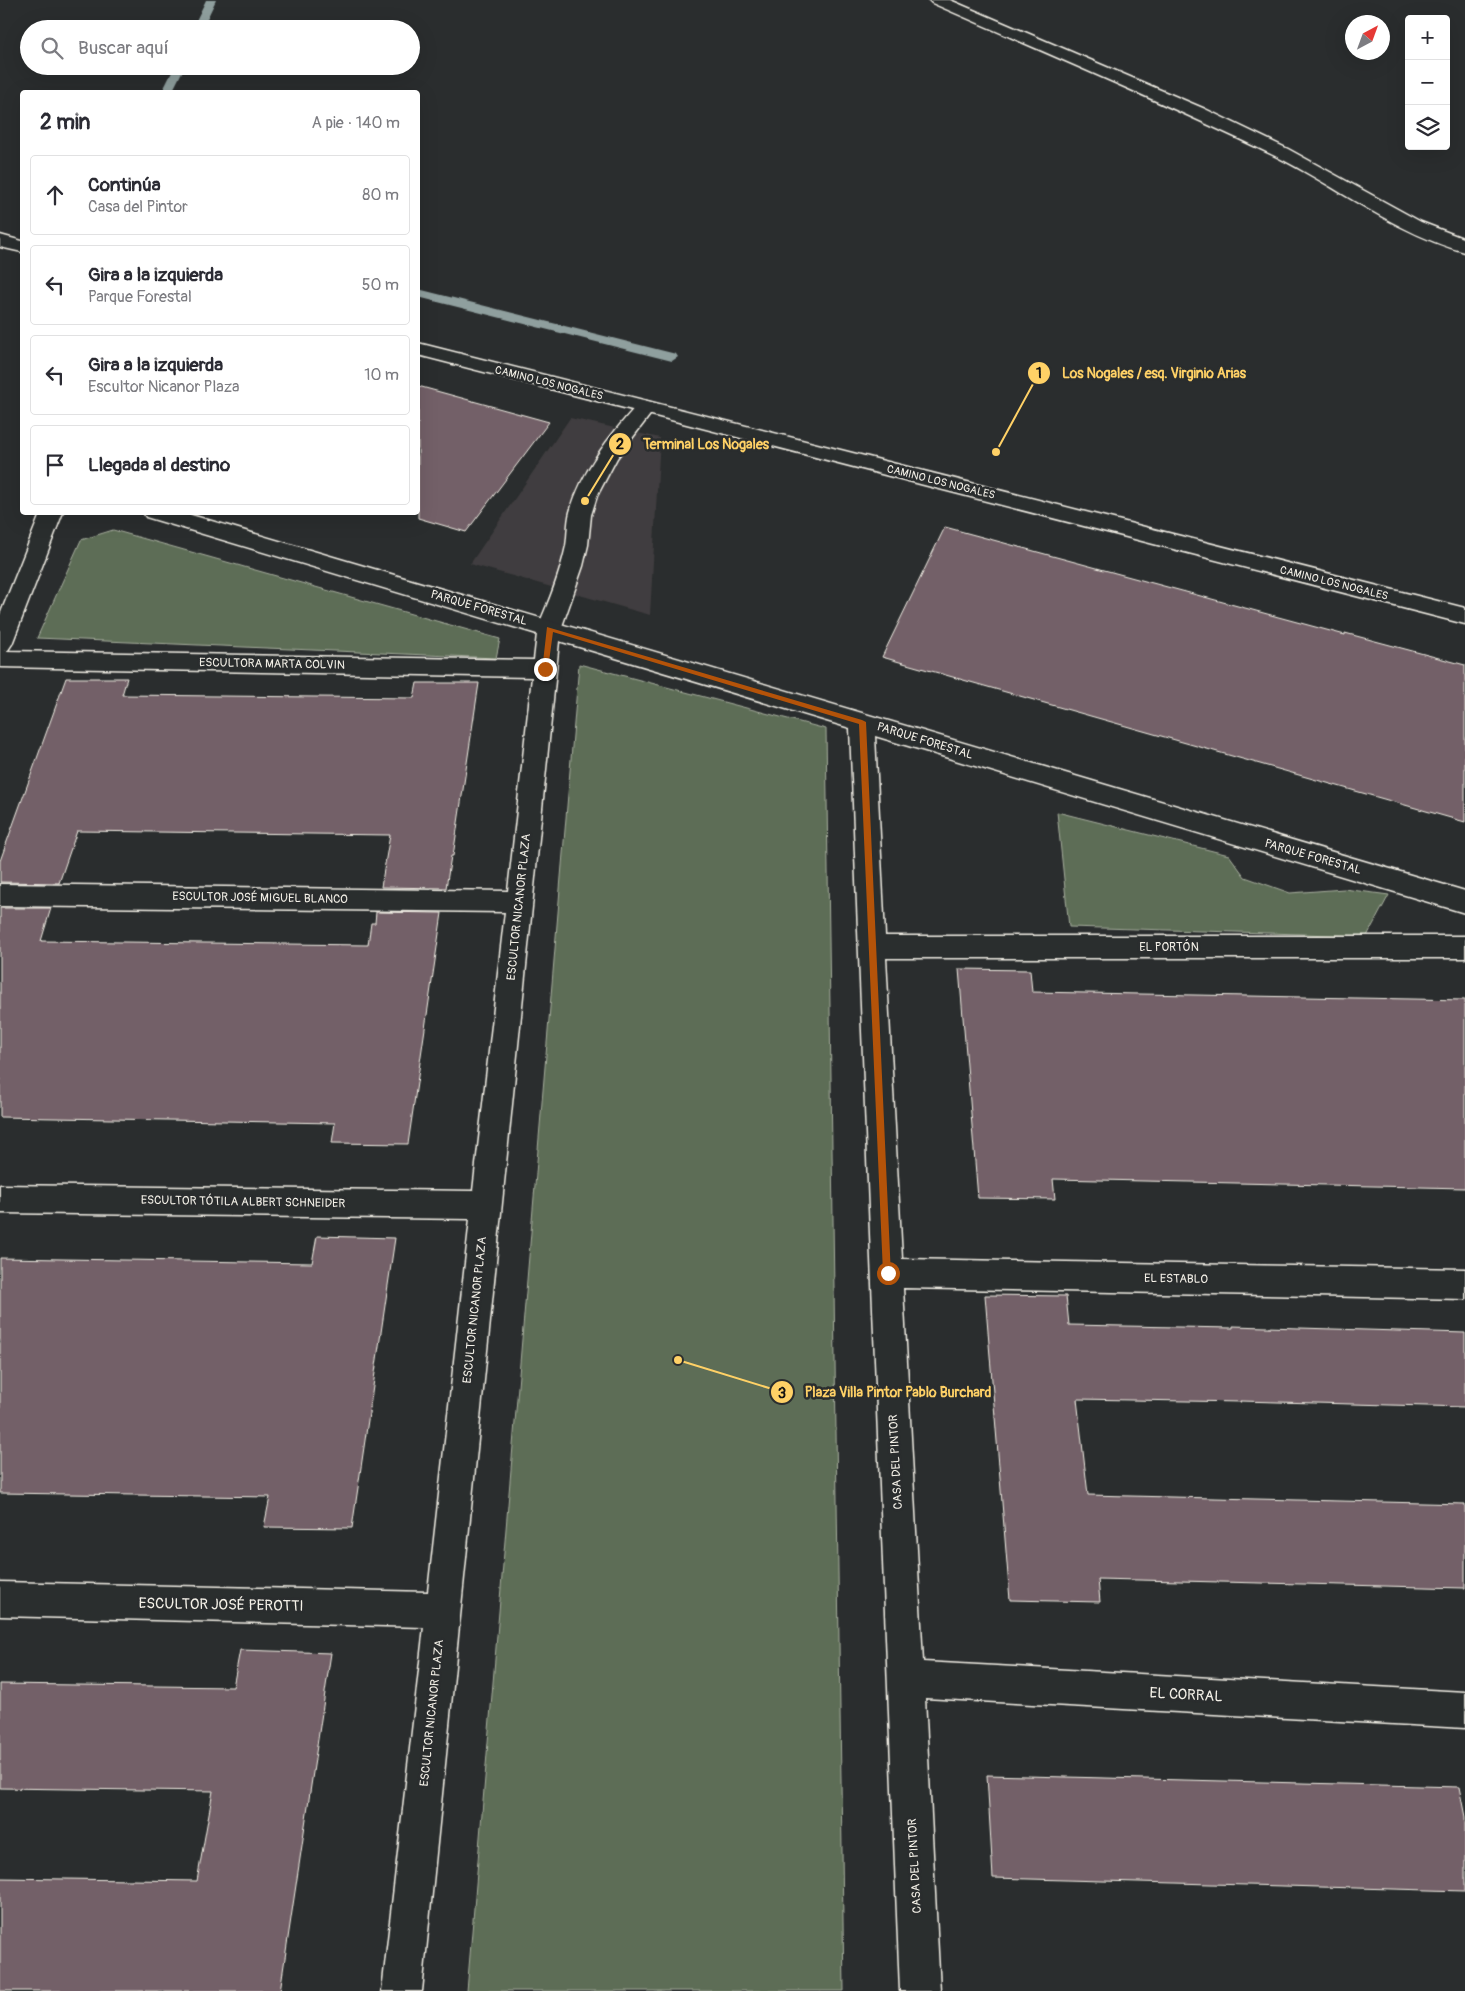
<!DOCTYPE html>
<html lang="es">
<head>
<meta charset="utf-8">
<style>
  :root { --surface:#fff; --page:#f7f7f7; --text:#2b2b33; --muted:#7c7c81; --line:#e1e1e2 }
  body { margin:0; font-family:Pangolin,sans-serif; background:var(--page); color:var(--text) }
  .controls { position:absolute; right:15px; top:15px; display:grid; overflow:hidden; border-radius:5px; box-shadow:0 5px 20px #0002 }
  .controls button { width:45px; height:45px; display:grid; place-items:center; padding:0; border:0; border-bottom:1px solid var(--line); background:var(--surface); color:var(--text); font:25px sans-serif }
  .compass { position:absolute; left:1345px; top:15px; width:45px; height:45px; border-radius:50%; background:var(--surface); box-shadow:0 5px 20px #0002; rotate:41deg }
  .stop { position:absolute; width:15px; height:15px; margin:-11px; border:4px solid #b45309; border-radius:50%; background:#fff }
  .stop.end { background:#b45309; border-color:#fff; box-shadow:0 1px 5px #0008 }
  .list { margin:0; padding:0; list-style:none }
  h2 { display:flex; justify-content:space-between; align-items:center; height:65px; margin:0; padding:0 20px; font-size:21px }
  h2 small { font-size:16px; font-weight:400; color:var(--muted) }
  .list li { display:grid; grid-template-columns:32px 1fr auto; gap:15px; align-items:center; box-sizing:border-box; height:80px; margin:0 10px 10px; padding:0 10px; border:1px solid var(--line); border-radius:5px }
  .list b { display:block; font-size:19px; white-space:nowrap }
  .list p { margin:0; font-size:16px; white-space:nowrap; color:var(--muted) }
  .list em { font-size:16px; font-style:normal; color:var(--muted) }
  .icon { flex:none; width:28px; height:28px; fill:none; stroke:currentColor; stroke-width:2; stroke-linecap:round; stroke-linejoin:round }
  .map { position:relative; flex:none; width:1465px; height:1991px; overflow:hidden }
  .search { position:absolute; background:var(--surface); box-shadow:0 5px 20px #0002; left:20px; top:20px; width:400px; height:55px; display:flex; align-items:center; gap:12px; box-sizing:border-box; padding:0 18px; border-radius:28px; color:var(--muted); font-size:19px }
  .panel { position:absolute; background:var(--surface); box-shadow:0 5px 20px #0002; left:20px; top:90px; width:400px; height:425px; border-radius:5px }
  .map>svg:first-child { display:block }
  .built { fill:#403d3f }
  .green { fill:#5d6d56; stroke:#a8af9f }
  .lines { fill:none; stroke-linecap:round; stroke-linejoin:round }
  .stream { fill:#8f9f9e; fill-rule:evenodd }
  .building { fill:#736167; stroke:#f4f1e8 }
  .lane-casing { stroke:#f4f1e8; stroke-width:3 }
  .street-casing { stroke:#f4f1e8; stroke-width:3 }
  .lane { fill:#2a2d2e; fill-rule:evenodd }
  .street { fill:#2a2d2e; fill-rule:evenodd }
  .route { fill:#b45309 }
  .labels { text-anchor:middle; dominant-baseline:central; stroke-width:5; stroke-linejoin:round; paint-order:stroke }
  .far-street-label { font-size:11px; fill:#f4f1e8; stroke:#2a2d2e }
  .street-label { font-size:12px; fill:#f4f1e8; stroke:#2a2d2e }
  .near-street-label { font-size:15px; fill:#f4f1e8; stroke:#2a2d2e }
  .leader { fill:none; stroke:#ffd166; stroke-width:2 }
  .callout-dot { fill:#ffd166; stroke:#2a2d2e; stroke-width:2 }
  .mark-label { font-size:15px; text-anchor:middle; font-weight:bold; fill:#111 }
  .callout-label { font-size:14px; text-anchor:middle; font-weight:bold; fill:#ffd166; stroke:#2a2d2e; stroke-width:5; stroke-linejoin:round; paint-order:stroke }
</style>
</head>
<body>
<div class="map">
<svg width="1465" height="1991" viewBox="0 0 1465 1991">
  <rect width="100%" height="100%" fill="#2a2d2e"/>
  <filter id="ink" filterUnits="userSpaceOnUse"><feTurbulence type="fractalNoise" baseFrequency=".02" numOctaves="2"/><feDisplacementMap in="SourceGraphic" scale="10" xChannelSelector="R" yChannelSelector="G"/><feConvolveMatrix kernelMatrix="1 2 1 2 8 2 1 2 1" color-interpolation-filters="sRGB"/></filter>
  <g filter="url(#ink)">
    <path class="built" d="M570 418 660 438 650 615 470 564Z"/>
    <g class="green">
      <path d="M113 530 500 639 496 658 37 638 81 540Z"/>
      <path d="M579 664 826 729 844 1991H467Z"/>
      <path d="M1057 812 1229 855 1245 877 1290 893 1344 889 1389 895 1367 936 1069 927Z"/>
    </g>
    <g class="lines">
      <g class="stream">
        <path d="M206 0H216L202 29H192Z"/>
        <path d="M175 66H185L172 92H162Z"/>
        <path d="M418 289 676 354 678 357 672 361 418 297Z"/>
      </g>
    </g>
    <g class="building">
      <path d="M418 386 549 422 466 532 418 518Z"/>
      <path d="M945 527 1345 635V633L1465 665V822L882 657Z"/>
      <path d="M66 678H127L122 695 414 698 417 683H479L453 856H451L446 888 381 887 390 835 77 831 59 883 0 882V861Z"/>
      <path d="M0 908H51L41 941 368 945 371 923H375L376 912 442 913 408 1144 332 1143 335 1123 0 1117Z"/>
      <path d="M959 969 1030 970 1032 992 1465 1000V1188L1053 1179 1055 1199 978 1198Z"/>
      <path d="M317 1236 395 1238 352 1528 264 1527 270 1497 0 1493V1258L312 1263Z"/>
      <path d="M985 1295 1066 1296 1069 1325 1233 1328V1326L1465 1333V1407L1240 1401 1241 1402 1077 1399 1088 1495 1465 1504V1588L1098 1579 1100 1602 1010 1600Z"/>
      <path d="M240 1650 331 1653 280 1991H0V1878L197 1881 213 1791 0 1788V1684L233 1687Z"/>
      <path d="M987 1775 1459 1787 1465 1817V1891L993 1878Z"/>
    </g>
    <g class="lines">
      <defs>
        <g id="lane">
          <path d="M929 0H950L1205 109 1288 149 1421 222 1465 239V252C1399 235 1335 185 1273 155 1161 101 1046 53 932 3Z"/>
          <path d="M646 401 653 403 656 407 617 458 597 496 591 515 588 545 583 566 561 629 557 635 549 637 541 635 537 629C549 602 560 574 566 546 568 535 567 523 570 512 582 470 611 434 639 403Z"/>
        </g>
        <g id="street">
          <path d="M0 235 22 241V252L0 247Z"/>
          <path d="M418 343 1465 608V624L418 355Z"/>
          <path d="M41 512H63L12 644 8 650 5 651 534 660 537 634 146 517 143 512H181L1465 891V913L875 736 885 936H1465V958H886L902 1259 1465 1269V1299L903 1288 923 1662 1465 1692V1728L925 1698 940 1991H900L850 728 559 641 422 1991H382L424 1627 0 1616V1582L428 1592 470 1219 0 1213V1185L473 1191 505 912 0 906V884L508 891 532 677 0 667V615Z"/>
        </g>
      </defs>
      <use href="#lane" class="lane-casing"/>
      <use href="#street" class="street-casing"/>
      <use href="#lane" class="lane"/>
      <use href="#street" class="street"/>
    </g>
  </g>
  <path class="route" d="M547 627 862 720 866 722 891 1276H885L883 1273 859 724 553 632 548 669 542 671Z"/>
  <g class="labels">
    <g class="far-street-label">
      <text transform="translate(549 383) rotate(14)">CAMINO LOS NOGALES</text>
      <text transform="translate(941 482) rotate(14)">CAMINO LOS NOGALES</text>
      <text transform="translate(1334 583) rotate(14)">CAMINO LOS NOGALES</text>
    </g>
    <g class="street-label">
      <text transform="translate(479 608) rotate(16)">PARQUE FORESTAL</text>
      <text transform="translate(272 664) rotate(1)">ESCULTORA MARTA COLVIN</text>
      <text transform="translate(925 741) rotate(17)">PARQUE FORESTAL</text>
      <text transform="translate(1313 857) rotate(16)">PARQUE FORESTAL</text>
      <text transform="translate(260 898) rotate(1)">ESCULTOR JOSÉ MIGUEL BLANCO</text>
      <text transform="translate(519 907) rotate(-84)">ESCULTOR NICANOR PLAZA</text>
      <text x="1169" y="947">EL PORTÓN</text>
      <text transform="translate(243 1202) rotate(1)">ESCULTOR TÓTILA ALBERT SCHNEIDER</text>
      <text transform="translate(1176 1279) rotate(1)">EL ESTABLO</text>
      <text transform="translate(475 1310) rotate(-84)">ESCULTOR NICANOR PLAZA</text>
      <text transform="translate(896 1462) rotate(-93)">CASA DEL PINTOR</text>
      <text transform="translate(432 1713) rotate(-84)">ESCULTOR NICANOR PLAZA</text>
      <text transform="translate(915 1866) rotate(-93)">CASA DEL PINTOR</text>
    </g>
    <g class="near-street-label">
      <text transform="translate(221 1605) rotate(1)">ESCULTOR JOSÉ PEROTTI</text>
      <text transform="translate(1186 1695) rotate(3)">EL CORRAL</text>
    </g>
  </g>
  <path class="leader" d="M996 452L1039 373M585 501L620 444M678 1360L782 1392"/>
  <g class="callout-dot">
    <circle cx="996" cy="452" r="5"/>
    <circle cx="585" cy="501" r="5"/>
    <circle cx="678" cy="1360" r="5"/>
    <circle cx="1039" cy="373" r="12"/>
    <circle cx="620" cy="444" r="12"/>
    <circle cx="782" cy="1392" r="12"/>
  </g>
  <g class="mark-label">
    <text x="1039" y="378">1</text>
    <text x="620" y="449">2</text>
    <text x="782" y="1398">3</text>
  </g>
  <g class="callout-label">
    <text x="1154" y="378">Los Nogales / esq. Virginio Arias</text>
    <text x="706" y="449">Terminal Los Nogales</text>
    <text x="898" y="1397">Plaza Villa Pintor Pablo Burchard</text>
  </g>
</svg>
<div class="controls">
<button>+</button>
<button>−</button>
<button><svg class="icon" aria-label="layers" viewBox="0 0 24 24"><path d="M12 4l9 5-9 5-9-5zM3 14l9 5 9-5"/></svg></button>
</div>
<svg class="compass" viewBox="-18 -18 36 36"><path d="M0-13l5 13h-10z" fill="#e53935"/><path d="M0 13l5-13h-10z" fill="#7c7c81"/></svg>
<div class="stop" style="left:888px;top:1273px"></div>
<div class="stop end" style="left:545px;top:669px"></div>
<div class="search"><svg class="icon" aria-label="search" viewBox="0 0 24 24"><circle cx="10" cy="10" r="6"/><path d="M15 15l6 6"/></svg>Buscar aquí</div>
<section class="panel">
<h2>2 min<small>A pie · 140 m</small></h2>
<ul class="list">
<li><svg class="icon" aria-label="ahead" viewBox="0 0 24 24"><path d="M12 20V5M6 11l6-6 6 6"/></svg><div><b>Continúa</b><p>Casa del Pintor</p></div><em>80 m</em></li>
<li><svg class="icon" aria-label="left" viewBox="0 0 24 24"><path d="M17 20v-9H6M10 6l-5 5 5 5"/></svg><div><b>Gira a la izquierda</b><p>Parque Forestal</p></div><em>50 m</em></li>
<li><svg class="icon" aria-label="left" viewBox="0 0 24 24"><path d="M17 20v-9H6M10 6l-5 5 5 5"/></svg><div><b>Gira a la izquierda</b><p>Escultor Nicanor Plaza</p></div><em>10 m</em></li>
<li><svg class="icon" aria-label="arrive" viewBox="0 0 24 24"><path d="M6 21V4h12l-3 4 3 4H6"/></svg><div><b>Llegada al destino</b></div></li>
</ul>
</section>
</div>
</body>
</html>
